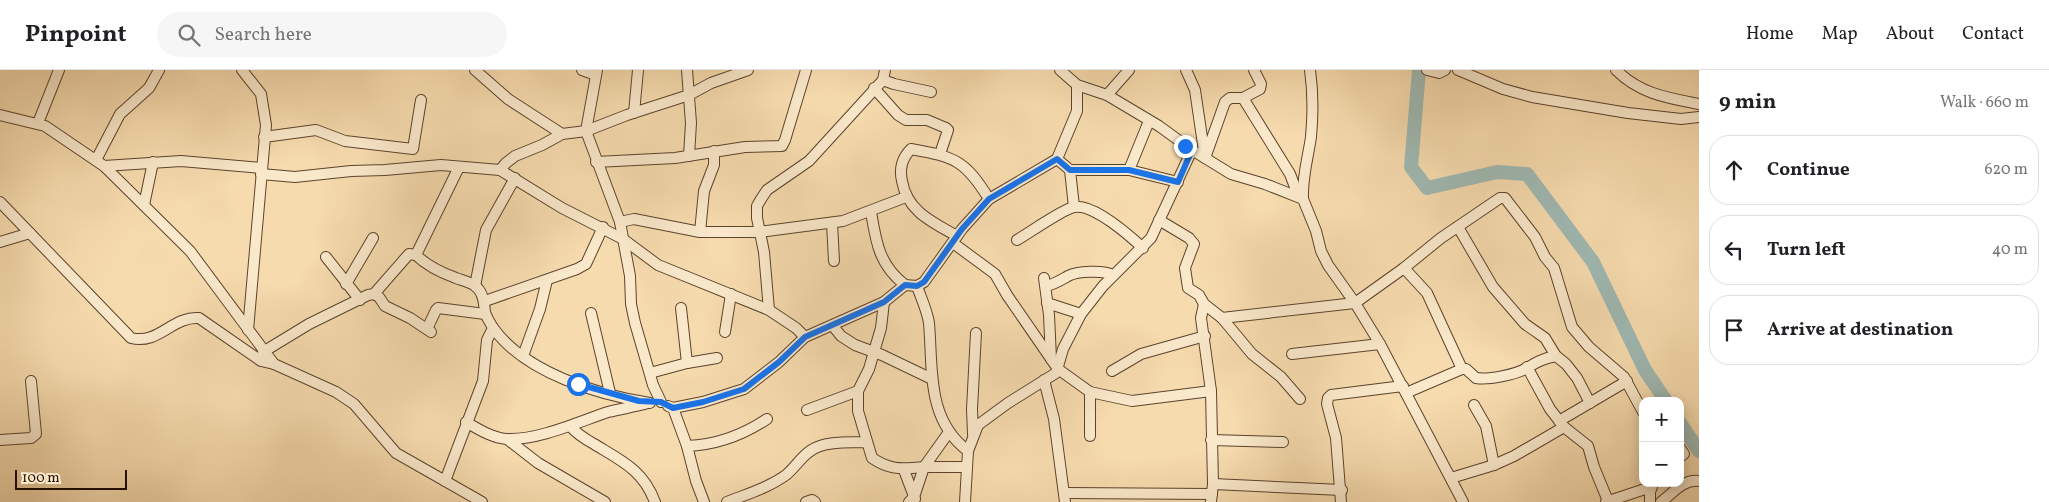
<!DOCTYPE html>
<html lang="en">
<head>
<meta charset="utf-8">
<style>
  :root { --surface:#fff; --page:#f6f6f6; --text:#202124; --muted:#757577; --line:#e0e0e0 }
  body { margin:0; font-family:Vollkorn,serif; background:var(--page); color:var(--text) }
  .controls { position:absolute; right:15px; bottom:15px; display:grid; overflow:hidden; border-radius:10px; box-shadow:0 2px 12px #0003 }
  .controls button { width:45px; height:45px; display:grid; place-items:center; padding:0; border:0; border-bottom:1px solid var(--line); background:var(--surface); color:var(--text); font:25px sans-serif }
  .scale { position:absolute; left:15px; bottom:12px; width:112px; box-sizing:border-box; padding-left:5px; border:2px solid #281000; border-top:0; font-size:14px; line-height:18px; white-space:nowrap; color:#281000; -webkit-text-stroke:4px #f9e8ca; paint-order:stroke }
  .stop { position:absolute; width:15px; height:15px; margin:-11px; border:4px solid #1a73e8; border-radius:50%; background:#fff }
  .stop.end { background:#1a73e8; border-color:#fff; box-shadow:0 1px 5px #0008 }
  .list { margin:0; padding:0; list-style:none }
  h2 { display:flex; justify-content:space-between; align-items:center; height:65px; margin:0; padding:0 20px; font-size:21px }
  h2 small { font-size:16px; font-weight:400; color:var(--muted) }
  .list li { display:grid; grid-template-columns:32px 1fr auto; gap:15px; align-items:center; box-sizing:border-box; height:70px; margin:0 10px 10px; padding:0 10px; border:1px solid var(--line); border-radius:20px }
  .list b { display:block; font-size:19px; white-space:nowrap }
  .list em { font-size:16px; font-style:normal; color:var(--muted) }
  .icon { flex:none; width:28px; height:28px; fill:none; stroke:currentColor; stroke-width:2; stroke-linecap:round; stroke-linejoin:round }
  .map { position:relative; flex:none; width:1699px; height:432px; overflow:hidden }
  header { display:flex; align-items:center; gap:30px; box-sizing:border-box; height:70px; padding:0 25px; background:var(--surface); border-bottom:1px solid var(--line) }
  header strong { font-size:24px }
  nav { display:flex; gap:28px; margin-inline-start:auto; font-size:18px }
  .search { width:350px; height:45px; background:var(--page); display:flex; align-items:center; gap:12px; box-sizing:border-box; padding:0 18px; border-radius:28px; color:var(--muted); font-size:19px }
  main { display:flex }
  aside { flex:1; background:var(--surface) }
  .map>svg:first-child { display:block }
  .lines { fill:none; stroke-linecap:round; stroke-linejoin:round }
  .river { stroke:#9fb9b3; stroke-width:14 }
  .minor-casing { stroke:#5c432c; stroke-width:12 }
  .minor { stroke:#f9e8ca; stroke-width:10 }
  .route { stroke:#1a73e8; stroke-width:6 }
</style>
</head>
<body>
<header>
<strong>Pinpoint</strong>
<div class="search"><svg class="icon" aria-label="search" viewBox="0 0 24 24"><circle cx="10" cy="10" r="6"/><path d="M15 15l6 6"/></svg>Search here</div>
<nav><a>Home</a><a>Map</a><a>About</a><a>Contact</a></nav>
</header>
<main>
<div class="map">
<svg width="1699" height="432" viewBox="0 0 1699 432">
  <rect width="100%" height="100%" fill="#f6dbae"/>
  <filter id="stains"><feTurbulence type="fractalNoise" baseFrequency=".004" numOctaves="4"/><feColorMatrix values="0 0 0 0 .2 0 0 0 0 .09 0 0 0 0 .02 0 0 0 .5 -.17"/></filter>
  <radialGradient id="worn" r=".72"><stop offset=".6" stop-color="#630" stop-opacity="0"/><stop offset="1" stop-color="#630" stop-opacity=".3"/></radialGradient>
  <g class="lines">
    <g class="river">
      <path d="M1419 0 1411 97 1427 118 1497 102 1527 104 1593 192 1645 300 1666 331"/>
      <path d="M1680 353 1699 381"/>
    </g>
    <defs>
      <g id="minor">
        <path d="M242 0 261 24 266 55 248 260"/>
        <path d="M475 0 508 29 562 64"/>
        <path d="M582 0 596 5"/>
        <path d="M597 0 586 61 620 152 630 206 631 234 635 253 653 315 661 332"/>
        <path d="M687 0 691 53 689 86"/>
        <path d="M1186 0 1195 20 1205 88 1225 32 1230 28H1243"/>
        <path d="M1254 0 1261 14 1260 19 1243 28 1290 104 1298 125"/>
        <path d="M1427 0 1439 3 1445 0"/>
        <path d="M1458 0 1503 19 1532 27 1628 43 1681 49 1699 47"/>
        <path d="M1616 0C1640 24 1668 28 1699 34"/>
        <path d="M883 10 894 14 931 22"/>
        <path d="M874 18 898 45 906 50H927L946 58 948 60 940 84"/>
        <path d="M1107 25 1129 0"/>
        <path d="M634 43 638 0"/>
        <path d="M0 45 45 56 104 96 190 181 274 294 336 322 354 334 396 383 482 432"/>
        <path d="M38 53 59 0"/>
        <path d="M264 67 316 60 345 71 413 79 421 30"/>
        <path d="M1192 80 1231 104 1265 114 1303 129 1316 161 1321 181 1328 195 1355 233 1380 274 1463 432"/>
        <path d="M1057 89 1070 100 1074 137"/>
        <path d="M96 90 120 44 149 18 159 0"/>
        <path d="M596 92 675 88 745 77 782 76 785 70 806 0"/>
        <path d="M104 96 181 91 261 98"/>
        <path d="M459 97 416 185C427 196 442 203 456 208 461 210 469 212 474 215 483 221 484 232 485 242 486 246 491 255 494 259 526 303 599 325 650 333"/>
        <path d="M500 100 506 93 515 86 542 75 562 64 586 61 627 45 689 25 711 13 748 0"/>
        <path d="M1070 100H1129L1178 112"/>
        <path d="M1129 100 1149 51"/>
        <path d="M261 104 295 107 351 101 385 100 441 95 500 100 562 138 623 169 658 195 769 240 796 258 805 267"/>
        <path d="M1303 129C1302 107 1308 88 1311 67 1313 45 1313 21 1310 0"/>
        <path d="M0 132 131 268C159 275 172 246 199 248L261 291 274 294"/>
        <path d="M144 135 153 92"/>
        <path d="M871 142C876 172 879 195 905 215"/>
        <path d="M1159 150 1189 168 1194 174 1185 198 1188 218 1199 225 1204 234 1222 248 1252 284 1281 307 1300 329"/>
        <path d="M620 152 634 149 700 162H759L843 151 906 127"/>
        <path d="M832 153 834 191"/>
        <path d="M1458 157 1493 217 1525 254 1545 268 1556 286 1566 294 1577 308 1590 333"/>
        <path d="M700 162 704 121 714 95V81"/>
        <path d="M957 166C932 152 907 141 902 111 899 98 902 88 911 79 955 87 965 90 989 129"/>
        <path d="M1017 170C1029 163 1063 139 1074 137 1093 133 1130 166 1143 178"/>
        <path d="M0 172 30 163"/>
        <path d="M953 173 995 204 1007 225 1058 299 1090 322 1132 331 1211 321"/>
        <path d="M326 187 360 230"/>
        <path d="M1404 198 1427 223 1462 299H1466L1476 308C1488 310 1515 305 1527 298 1537 292 1544 288 1556 286"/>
        <path d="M1044 208 1049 245 1051 289"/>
        <path d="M346 214 373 168"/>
        <path d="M475 216 486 160 515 108"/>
        <path d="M917 216C921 228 927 240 929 253 933 299 926 349 968 381"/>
        <path d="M1046 216C1055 214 1061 210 1068 206 1077 201 1104 200 1113 205"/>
        <path d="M374 224 379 227 385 236 410 248 431 262"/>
        <path d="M485 231 577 199 586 194 603 157"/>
        <path d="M884 232 881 258 869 299 858 321V341L872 388C893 402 904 398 926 397 940 397 953 397 967 397"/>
        <path d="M1047 233 1081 244"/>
        <path d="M1204 234 1201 248 1211 321 1213 414 1211 432"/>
        <path d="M681 238 687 293"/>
        <path d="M769 240 764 182 757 148V136L761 129 767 120 809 91 883 10 885 0"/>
        <path d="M591 243 610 323"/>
        <path d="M1222 248 1355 233 1404 198 1441 168 1500 128H1505L1535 167 1545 187 1554 198 1572 257 1589 277 1624 307 1643 342"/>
        <path d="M833 256 841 266 855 275 882 285 932 309"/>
        <path d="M427 259 436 240 438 238 485 244"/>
        <path d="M725 262 731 224"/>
        <path d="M263 282 309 254 368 225 374 224 409 184 416 185"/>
        <path d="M1292 284 1380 274"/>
        <path d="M523 286 540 239 547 210"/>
        <path d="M1527 297 1550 339 1564 357 1588 376 1594 397 1608 431"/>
        <path d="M1112 301 1141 284 1205 266"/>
        <path d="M650 303 687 293 717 288"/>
        <path d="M1044 310 1054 349 1065 432"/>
        <path d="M1406 323 1462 299"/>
        <path d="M1474 335 1486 356 1494 395"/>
        <path d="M668 336 673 338 687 376 696 411 704 432"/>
        <path d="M673 338 703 332 744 319 779 292 805 267 884 232 905 215 917 216 924 212 962 159 989 129 1057 89 1077 41V15"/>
        <path d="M807 340 858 321"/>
        <path d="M1559 351 1627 311"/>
        <path d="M466 352C478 359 494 369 508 369 539 370 578 352 608 342 620 339 633 337 645 334"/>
        <path d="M570 356C577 364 585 369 594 374 622 391 643 400 655 432"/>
        <path d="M973 364 972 339 976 263"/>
        <path d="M1090 366V322"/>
        <path d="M507 369 538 393 605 432"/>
        <path d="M0 370 31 368 36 364 31 311"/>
        <path d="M1211 370 1283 372"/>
        <path d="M687 376C716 375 743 365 767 349"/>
        <path d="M1680 378 1684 384 1680 387"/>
        <path d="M904 400 915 429"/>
        <path d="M1451 408 1494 395 1514 386 1564 357"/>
        <path d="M445 411 483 311 487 270 493 258"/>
        <path d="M1213 414 1342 420"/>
        <path d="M1064 423 1212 424"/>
        <path d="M727 432C747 424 768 418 786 405 798 395 804 381 820 376 834 371 852 373 866 372"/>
        <path d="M806 432 812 430 815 432"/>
        <path d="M909 432 914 427 924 397 949 362"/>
        <path d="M965 432 968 381 978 355 1008 333 1056 303 1063 279 1081 244 1103 216 1151 168 1192 80 1159 56 1107 25 1077 15 1060 0"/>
        <path d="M1341 432 1336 368 1327 334 1328 328 1331 325 1403 316"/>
        <path d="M1606 432 1651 417"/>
        <path d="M1650 432V422L1653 414"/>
        <path d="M1661 432C1673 423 1683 409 1699 411"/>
      </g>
    </defs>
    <use href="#minor" class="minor-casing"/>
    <use href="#minor" class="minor"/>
  </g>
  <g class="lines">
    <path class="route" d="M578 314 639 331 661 332 673 338 703 332 744 319 779 292 805 267 884 232 905 215 917 216 924 212 962 159 989 129 1057 89 1070 100H1129L1178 112 1192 80 1185 76"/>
  </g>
  <rect width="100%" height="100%" filter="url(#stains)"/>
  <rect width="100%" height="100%" fill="url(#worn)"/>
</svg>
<div class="controls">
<button>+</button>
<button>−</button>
</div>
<div class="scale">100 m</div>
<div class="stop" style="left:578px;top:314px"></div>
<div class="stop end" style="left:1185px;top:76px"></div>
</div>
<aside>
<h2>9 min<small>Walk · 660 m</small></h2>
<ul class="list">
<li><svg class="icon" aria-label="ahead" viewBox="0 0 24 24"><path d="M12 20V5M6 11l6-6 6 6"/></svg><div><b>Continue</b></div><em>620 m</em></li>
<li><svg class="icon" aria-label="left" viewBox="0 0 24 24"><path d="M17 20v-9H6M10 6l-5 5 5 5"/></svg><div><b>Turn left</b></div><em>40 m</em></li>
<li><svg class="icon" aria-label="arrive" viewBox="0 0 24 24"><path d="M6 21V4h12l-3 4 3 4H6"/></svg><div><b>Arrive at destination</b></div></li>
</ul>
</aside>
</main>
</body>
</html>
